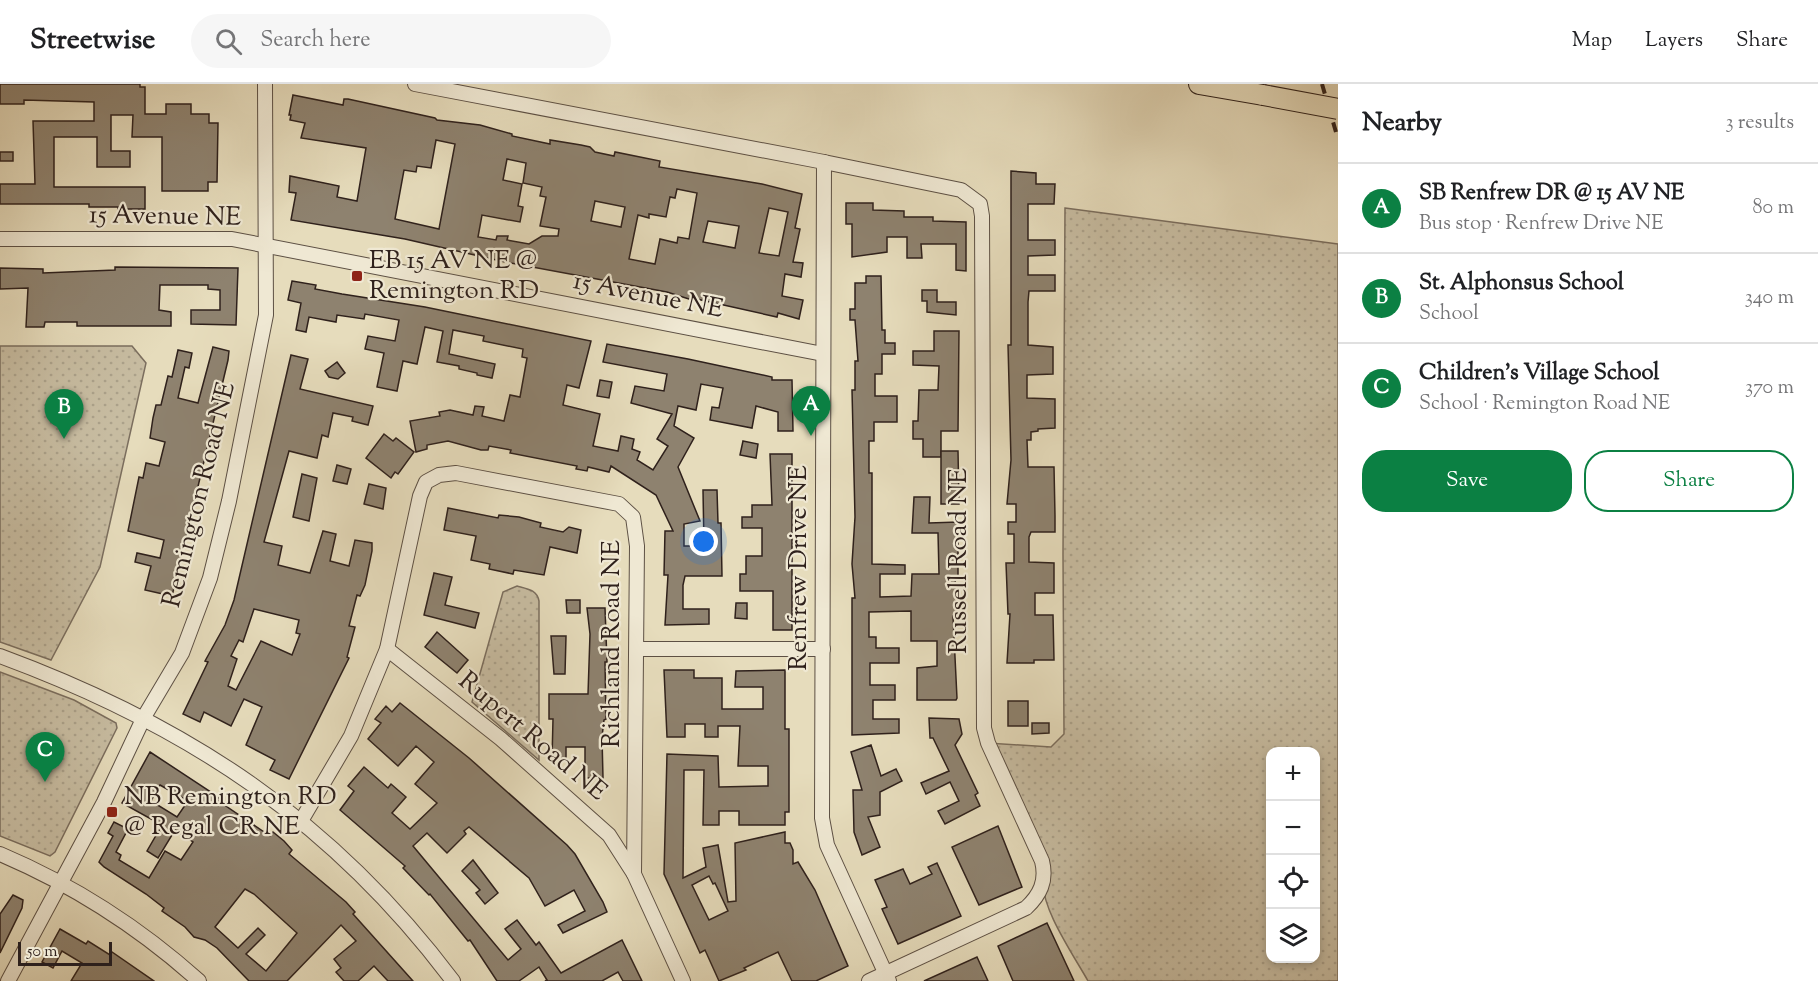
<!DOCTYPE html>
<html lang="en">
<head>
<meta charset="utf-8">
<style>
  :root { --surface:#fff; --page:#f6f6f6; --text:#202124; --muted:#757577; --line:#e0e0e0; --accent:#0b8043 }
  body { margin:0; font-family:"Sorts Mill Goudy",serif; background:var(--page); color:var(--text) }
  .controls { position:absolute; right:18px; bottom:18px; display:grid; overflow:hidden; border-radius:12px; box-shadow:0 3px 9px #0003 }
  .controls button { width:54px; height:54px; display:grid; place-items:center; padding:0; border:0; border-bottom:2px solid var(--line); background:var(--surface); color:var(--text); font:30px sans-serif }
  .scale { position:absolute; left:18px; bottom:15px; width:94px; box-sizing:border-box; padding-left:6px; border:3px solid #2f211c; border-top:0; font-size:16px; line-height:21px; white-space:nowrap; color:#2f211c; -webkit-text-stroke:4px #efe8d3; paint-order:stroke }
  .you { position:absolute; left:704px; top:458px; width:21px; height:21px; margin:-15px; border:4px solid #fff; border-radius:50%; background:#1a73e8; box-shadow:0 0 0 9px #1a73e833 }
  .badge { display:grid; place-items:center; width:39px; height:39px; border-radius:50%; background:var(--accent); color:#fff; font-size:20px; font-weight:700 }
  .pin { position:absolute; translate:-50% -50px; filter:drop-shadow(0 2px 3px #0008) }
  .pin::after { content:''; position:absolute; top:32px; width:21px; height:18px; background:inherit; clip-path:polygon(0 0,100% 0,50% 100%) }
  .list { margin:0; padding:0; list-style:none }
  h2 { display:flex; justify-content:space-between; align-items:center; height:78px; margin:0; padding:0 24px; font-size:26px }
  h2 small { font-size:20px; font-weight:400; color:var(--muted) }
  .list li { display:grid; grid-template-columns:39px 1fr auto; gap:18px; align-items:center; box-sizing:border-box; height:90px; padding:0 24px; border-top:2px solid var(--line) }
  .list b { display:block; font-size:22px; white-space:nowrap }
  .list p { margin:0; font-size:20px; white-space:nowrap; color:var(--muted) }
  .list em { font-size:20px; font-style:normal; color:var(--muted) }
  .actions { display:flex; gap:12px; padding:18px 24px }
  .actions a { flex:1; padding:14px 0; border:2px solid var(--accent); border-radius:24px; text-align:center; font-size:21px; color:var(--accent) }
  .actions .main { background:var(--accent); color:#fff }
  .icon { flex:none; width:33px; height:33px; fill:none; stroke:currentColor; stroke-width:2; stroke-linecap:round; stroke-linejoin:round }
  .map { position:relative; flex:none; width:1338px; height:897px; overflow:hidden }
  header { display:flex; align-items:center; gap:36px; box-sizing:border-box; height:84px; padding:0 30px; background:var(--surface); border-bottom:2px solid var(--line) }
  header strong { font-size:28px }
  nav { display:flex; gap:33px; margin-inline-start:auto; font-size:21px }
  .search { width:420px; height:54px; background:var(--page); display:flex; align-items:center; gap:15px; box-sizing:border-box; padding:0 21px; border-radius:33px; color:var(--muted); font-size:22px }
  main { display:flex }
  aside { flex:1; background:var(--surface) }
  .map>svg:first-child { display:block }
  .park { fill:url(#park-dots); stroke:#7b6e5e; stroke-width:1.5; fill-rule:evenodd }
  .building { fill:#8e826f; stroke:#2f211c; stroke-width:1.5; fill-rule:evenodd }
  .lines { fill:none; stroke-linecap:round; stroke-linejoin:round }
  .minor-casing { stroke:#5d5044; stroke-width:16 }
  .highway-casing { stroke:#2f211c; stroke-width:22 }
  .minor { stroke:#efe8d3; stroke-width:14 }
  .highway { stroke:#e6dcbc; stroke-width:20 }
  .rail { stroke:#2f211c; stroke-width:4; stroke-dasharray:10 10; stroke-linecap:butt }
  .highway-bridge-casing { stroke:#2f211c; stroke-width:22; stroke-linecap:butt }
  .highway-bridge { stroke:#e6dcbc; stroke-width:20 }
  .poi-dot { fill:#8f2418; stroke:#efe8d3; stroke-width:2 }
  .labels { text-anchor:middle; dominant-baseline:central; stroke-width:4.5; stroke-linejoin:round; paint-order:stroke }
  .street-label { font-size:26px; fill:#2f211c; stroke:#efe8d3 }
  .poi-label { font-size:26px; fill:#2f211c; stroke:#efe8d3; text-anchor:start }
</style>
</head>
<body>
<header>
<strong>Streetwise</strong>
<div class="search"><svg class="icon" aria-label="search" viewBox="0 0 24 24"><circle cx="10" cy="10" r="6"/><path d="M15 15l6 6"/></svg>Search here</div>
<nav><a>Map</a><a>Layers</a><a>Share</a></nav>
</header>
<main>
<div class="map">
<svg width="1338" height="897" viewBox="0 0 1338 897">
  <defs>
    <pattern id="park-dots" width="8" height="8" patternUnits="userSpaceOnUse" patternTransform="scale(1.5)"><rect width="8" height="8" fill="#c7bca1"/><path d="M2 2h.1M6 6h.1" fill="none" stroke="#aba18a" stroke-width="1.8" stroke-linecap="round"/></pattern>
  </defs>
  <rect width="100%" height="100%" fill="#e6dcbc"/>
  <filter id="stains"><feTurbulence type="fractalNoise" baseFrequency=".00333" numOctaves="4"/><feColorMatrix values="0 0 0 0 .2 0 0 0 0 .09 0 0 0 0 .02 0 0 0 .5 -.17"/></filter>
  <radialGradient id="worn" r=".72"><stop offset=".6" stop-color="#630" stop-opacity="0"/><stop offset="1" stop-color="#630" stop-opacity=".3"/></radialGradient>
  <g class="park">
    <path d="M1065 124 1338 160V897H1088C1076 875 1038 820 1044 796L988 659 1051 663 1064 650 1063 471ZM1270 668H1316V874H1270Z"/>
    <path d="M0 262H132L146 279 100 483 51 576 0 558Z"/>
    <path d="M517 502C528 505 537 506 539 517V676L472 618 503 508Z"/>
    <path d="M0 588 74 616 116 639 117 644 55 768 50 772 0 752Z"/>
  </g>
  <g class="building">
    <path d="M0 0H140V3H145V30H166V20H191V30H209V39H218L217 98H208V107H162V53H132L133 31H111V67H130V83H97V53H54V103H145V125H118V123H89V120H0V100H35L33 37H94V18L24 16V20H0Z"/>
    <path d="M293 11 343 21 344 15H348L435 34 437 36 480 41 512 50V52L550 60V56L581 61 590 63 595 68 614 72 615 68 660 77 659 83 762 100 802 110 795 144 800 145 793 178 803 179 801 193 785 190 782 212 803 216 799 235 778 229 777 233 692 214V216L667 208 505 178 405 155 291 136 296 109 289 108 290 92 339 102 337 113 357 117 366 64 301 54 305 39 290 36 291 31H289ZM436 56 455 60 439 145 395 135 404 86 416 88 417 82 431 84ZM507 75 526 79 523 99 542 103 540 112 546 113 540 142 559 145 558 152H542L529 160 507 156 508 152H497L496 156 478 153 482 131 520 138 523 123 518 122 522 100 503 96ZM677 105 697 109 689 155 678 153 677 159 660 155 655 180 629 175 638 131 649 134V130L666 133 670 113 675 114ZM595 117 625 123 621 143 591 137ZM769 124 788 128 779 172 759 169ZM708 137 739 142 735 164 703 158Z"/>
    <rect x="0" y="68" width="13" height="9"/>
    <path d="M1011 87 1036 89V100H1055L1054 120H1028V156H1055V171L1028 172V191H1055V207H1029L1028 218V261L1053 263V290L1027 291V314L1055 315V344L1038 345V347L1031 348V356H1027L1028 383H1054L1055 432V448H1031L1029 453V478L1054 479V509H1035V531H1053L1054 576H1034V579H1007L1010 530H1008L1006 479H1014V450H1008V438H1016V420H1007L1011 376 1008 261H1011Z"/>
    <path d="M846 119H873V126L904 127V133H933V137L966 138V187L956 186V160H921L922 174H907V153H887V168L852 173V140H846Z"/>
    <path d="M115 183 238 184 236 241 191 240V226H220V206L208 205V201H160L159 226 171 228V242H77V238H45L44 243H26L28 204 0 205V184L43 185V189L115 186Z"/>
    <path d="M866 192H881L882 246H885V259H895V270H882V290H875V312H897V338H874V357H869V389H872V480L905 481V490H880V513L911 512 912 490H939L938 449H912L914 413H930L929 439 958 438V492H955L957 532H953L957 614 956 616H917V584L937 582V557H911V527L869 528V553H876V564H899V579H870V601H895V616H873V635H899V649L852 651V514H855L852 480 855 433 852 306H855V277H858L855 236H850V225H855V199H866Z"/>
    <path d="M292 197 316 201 315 205 342 210 425 223 591 257 579 304 567 301 563 321 600 330 593 362 618 367 621 352 634 355 632 365 640 368 637 376 653 386 668 362 657 355 672 330 631 319 635 302 664 307 667 290 603 278 607 260 688 275 772 293V296H792L793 347H778V328L756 322 752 344 710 336 712 323 719 324 723 304 701 300 696 326 678 322 674 342 694 354 678 383 700 437 684 440V462H704L703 406H717L718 439H721L722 492H685L683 501V525H709V540L665 541 668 491H664L665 447H673L656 411 611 382 609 388 588 383 587 387 576 385 577 382 510 369 511 366 489 362 488 366H481L448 357 427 361V365L416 368 410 337 440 332 439 328 450 326 473 331 475 322 484 323 482 332 504 337 510 311 520 313 527 274 522 273 523 265 483 257 484 252 453 246 449 270 495 280 492 294 477 291V289L459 285V282L437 278 443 247 425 243 417 280 403 277 397 307 377 303 384 269 365 265 368 252 395 257 399 236 365 230 364 235 337 231 336 238 309 233 306 248 296 246 301 219 288 216Z"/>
    <path d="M922 206H937V218H956V231L927 228V217H922Z"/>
    <path d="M934 247H959L958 347H941V373H923V355H913V337H918L919 306H938L939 282 913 281V267H934Z"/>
    <path d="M213 263 229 267 228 276 172 512 145 506 151 482 135 478 137 469 160 474 164 456 128 447 139 393 143 394 146 379 159 382 165 358 150 354 153 334 156 321H161L168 292 172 293 178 266 192 269 189 284 185 283 178 314 198 319Z"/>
    <path d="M291 271 308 275 300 305 373 322 368 341 352 337 353 333 333 329 328 353 322 351 317 374 289 367 264 458 282 462 278 481 310 489 323 447 336 450 330 477 349 482 355 456 372 459V467L365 501 360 512 357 511 349 542 355 543 347 573 349 574 289 695 270 686 275 676 246 661 262 623 244 615 231 642 204 628 200 638 183 630 208 578 205 577 225 541 234 516ZM254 525 299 536 296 549 300 550 292 571 261 557 236 606 228 602 237 575 231 572 239 556 243 558Z"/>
    <path d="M337 278 345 289 338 295 329 293 325 287Z"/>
    <path d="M600 296 612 298 609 314 597 312Z"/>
    <path d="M384 350 393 357 396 354 414 368 398 390 395 388 391 394 366 374Z"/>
    <path d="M743 357 758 360 756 374 740 371Z"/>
    <path d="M941 367H958L959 420H941Z"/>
    <path d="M770 370H792V546H773V507H740V490H746V472H762V444H742V433H752V421H772Z"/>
    <path d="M337 381 351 385 347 400 333 397Z"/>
    <path d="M302 390 317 394 309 437 293 433Z"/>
    <path d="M369 400 386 404 383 425 364 420Z"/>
    <path d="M448 424 498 434 499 431 519 433 541 439 540 443 563 448 569 443 581 446 577 469 550 463 544 491 514 486 513 490 489 485 490 480 471 476 476 452 444 446Z"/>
    <path d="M434 489 452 493 445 521 479 529 475 544 424 531Z"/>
    <path d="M566 516H580V529H567Z"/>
    <path d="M736 519H747V535L735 534Z"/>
    <path d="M587 524H605L607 578H605L606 635 604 636 602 653 603 694H585V663H566V676H552L553 635H549V610H588L590 550Z"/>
    <path d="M437 548 468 576 457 589 425 563Z"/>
    <path d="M551 552H566L565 590H554Z"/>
    <path d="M664 586H694V594H722V625H763V603H735L736 587 785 586V645H789V728H785V741H739V727H719V741H703L704 686H684L683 794 706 783 703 764 718 761 728 818 736 817 735 759 785 748V759H790L793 766V780L798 778 815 806 848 882 816 897H792L778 868 744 884 746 886 719 897 705 866 700 869 664 790 667 670 718 672 719 703 768 702V682H738L740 642H718V653H705V640H685V653H667ZM709 792 713 800 715 799 728 827 709 836 692 801Z"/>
    <rect x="1008" y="617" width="20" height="25"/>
    <path d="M400 619 469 674 567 761 575 770 603 818 607 828 563 849 558 841 585 827 574 806 545 822 529 794 469 743 464 747 466 750 447 769 427 749 413 762 508 876 521 865 505 845 517 836 536 861 539 858 561 889 622 856 642 897H623L618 888 602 897H545L547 896 539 883 519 897H497L470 856 468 857 430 810 429 811 403 784 405 782 340 726 354 707 348 702 364 683 388 704 391 700 406 713 392 729 410 745 437 719 415 700 434 678 416 662 398 682 368 655 381 639 375 635 386 622 392 628Z"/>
    <path d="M929 634 959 635 962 650 955 661 978 709 975 711 980 722 945 740 938 727 959 717 950 698 926 710 921 699 949 687 933 654H930Z"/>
    <path d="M1032 639H1049V649L1032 650Z"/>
    <path d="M871 661 881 692 896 685 902 697 880 708V731L868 733 880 763 862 771 854 748 853 706H862L851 668Z"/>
    <path d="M150 668 214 710 219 714 217 716 270 752 273 748 284 757 292 766 289 770 346 818 355 828 353 830 413 897H388L374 882 358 897H344L336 888 341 884 334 875 356 857 341 841 287 897H249L217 864 205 856 194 853 185 843 162 827 164 824 146 810 104 783 99 778 113 752 108 749 114 738 128 745 116 768 121 771 119 776 149 794 165 767 181 776 193 758 175 746 158 774 147 767 162 741 122 719ZM160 701 188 717 177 733 151 717ZM245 805 254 810 297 849 266 887 246 870 265 851 258 844 238 864 215 843Z"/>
    <path d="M998 742 1022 803 979 821 952 763Z"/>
    <path d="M473 776 498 809 485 820 476 809 480 806 462 787Z"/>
    <path d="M937 779 961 832 898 860 882 825 887 823 875 796 903 785 910 800 932 790 928 783Z"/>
    <path d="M13 811 23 816 22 824 0 869V830Z"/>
    <path d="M1047 839 1074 897H1013L998 862Z"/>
    <path d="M60 845 86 860 88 857 110 871 112 868 154 897H71L82 879 62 867 53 884 42 878Z"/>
    <path d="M977 873 988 897H924Z"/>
  </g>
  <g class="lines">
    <defs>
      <g id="minor">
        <path d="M415 0 824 78 822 734 827 761 889 897"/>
        <path d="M824 78 961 106 980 120 982 132 984 644 988 659 1042 777C1047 797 1040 811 1026 824L869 897"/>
        <path d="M0 155H232L823 270"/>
        <path d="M387 565 501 655 609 751 634 790"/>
        <path d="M637 565H823"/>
        <path d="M0 572C187 641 332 736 453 897"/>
        <path d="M301 737 351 652 387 565 420 412 426 398 439 391 456 389 619 420 633 433 637 462 634 790 683 897"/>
        <path d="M0 770C73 801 140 844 199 897"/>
        <path d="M8 897 104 718 144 633 182 569 210 494 229 417 266 231 265 0"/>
      </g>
      <path id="highway" d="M1199 0 1263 11"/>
    </defs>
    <use href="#minor" class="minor-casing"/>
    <use href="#highway" class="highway-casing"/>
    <use href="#minor" class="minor"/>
    <use href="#highway" class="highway"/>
    <path class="rail" d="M1322 0 1338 55"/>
    <defs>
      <path id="highway-bridge" d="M1263 11 1338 25"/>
    </defs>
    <use href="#highway-bridge" class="highway-bridge-casing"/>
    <use href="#highway-bridge" class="highway-bridge"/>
  </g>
  <g class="poi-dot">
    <rect x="351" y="186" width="12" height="12" rx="3"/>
    <rect x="106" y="722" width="12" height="12" rx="3"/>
  </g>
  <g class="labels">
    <g class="street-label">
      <text transform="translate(165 133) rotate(1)">15 Avenue NE</text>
      <text transform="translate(648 212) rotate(11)">15 Avenue NE</text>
      <text transform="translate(200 411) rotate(-76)">Remington Road NE</text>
      <text transform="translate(959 477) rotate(-90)">Russell Road NE</text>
      <text transform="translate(799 484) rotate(-90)">Renfrew Drive NE</text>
      <text transform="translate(612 560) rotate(-90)">Richland Road NE</text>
      <text transform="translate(532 653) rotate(40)">Rupert Road NE</text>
    </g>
    <g class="poi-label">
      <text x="369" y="177">EB 15 AV NE @<tspan x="369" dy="30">Remington RD</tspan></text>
      <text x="124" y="713">NB Remington RD<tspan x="124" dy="30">@ Regal CR NE</tspan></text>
    </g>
  </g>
  <rect width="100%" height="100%" filter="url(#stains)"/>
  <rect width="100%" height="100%" fill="url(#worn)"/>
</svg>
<div class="controls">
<button>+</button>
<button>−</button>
<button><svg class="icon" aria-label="locate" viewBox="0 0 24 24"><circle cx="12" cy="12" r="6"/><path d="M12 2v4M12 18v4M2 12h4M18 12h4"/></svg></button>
<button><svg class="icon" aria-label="layers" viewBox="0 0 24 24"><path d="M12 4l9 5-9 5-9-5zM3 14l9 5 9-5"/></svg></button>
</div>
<div class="scale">50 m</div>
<div class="you"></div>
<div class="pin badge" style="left:811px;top:352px">A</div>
<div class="pin badge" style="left:64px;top:355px">B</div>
<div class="pin badge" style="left:45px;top:698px">C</div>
</div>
<aside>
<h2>Nearby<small>3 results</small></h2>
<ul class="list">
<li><span class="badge">A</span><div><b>SB Renfrew DR @ 15 AV NE</b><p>Bus stop · Renfrew Drive NE</p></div><em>80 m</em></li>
<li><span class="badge">B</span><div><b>St. Alphonsus School</b><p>School</p></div><em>340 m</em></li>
<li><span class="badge">C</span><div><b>Children's Village School</b><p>School · Remington Road NE</p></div><em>370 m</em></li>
</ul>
<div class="actions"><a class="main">Save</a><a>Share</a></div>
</aside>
</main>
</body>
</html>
